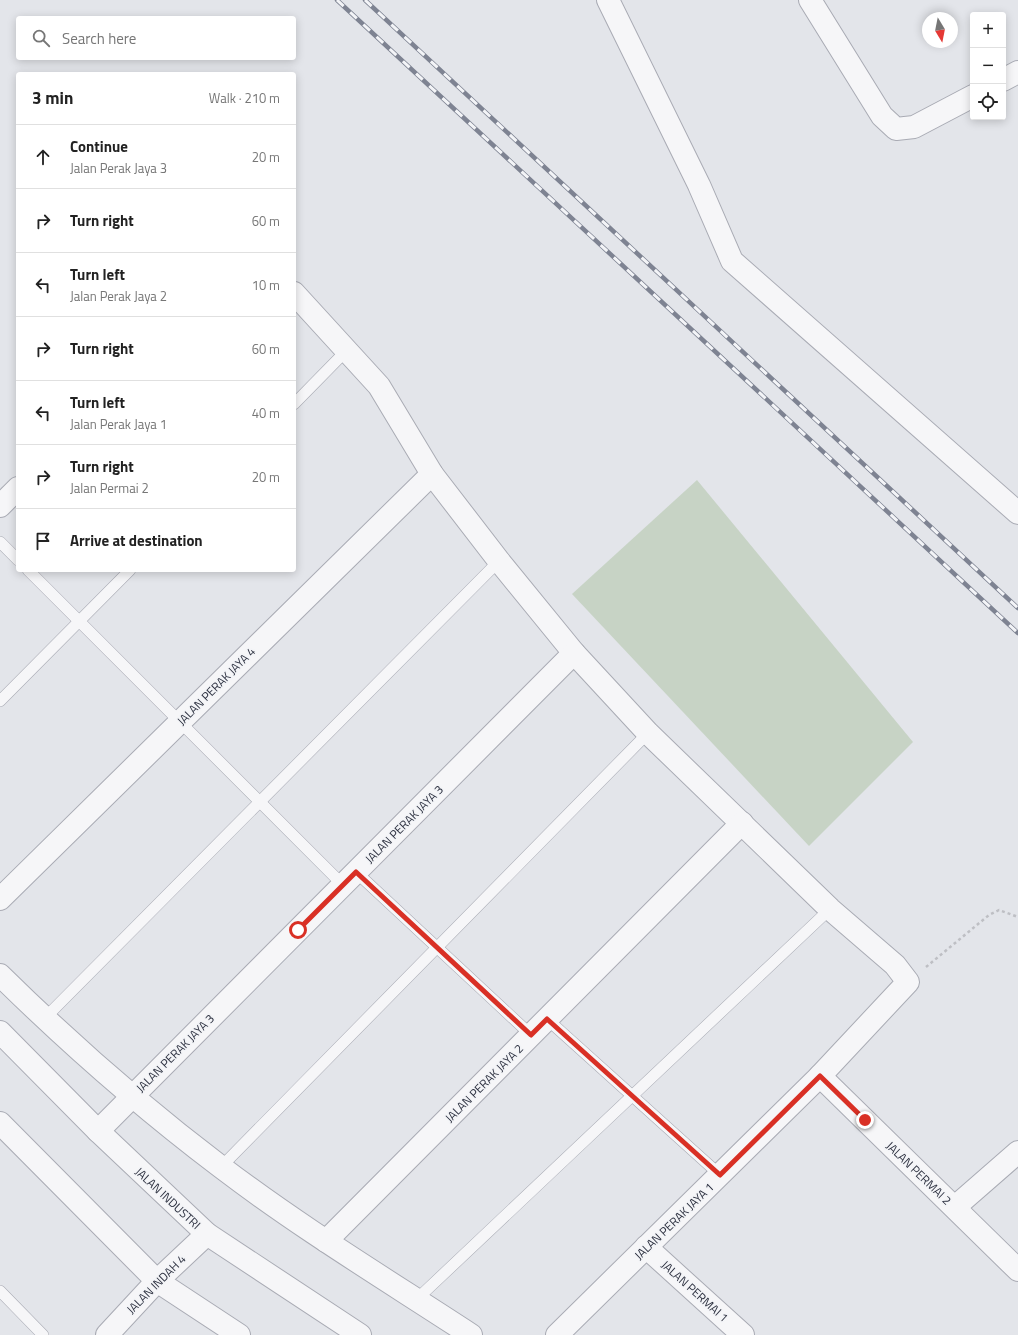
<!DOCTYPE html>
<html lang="en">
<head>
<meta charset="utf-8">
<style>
  :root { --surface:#fff; --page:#f6f6f6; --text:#222; --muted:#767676; --line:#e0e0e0 }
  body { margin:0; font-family:"Titillium Web",sans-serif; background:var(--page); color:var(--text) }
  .controls { position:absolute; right:12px; top:12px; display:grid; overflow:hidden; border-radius:4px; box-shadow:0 2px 10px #0003 }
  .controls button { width:36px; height:36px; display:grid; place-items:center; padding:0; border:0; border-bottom:1px solid var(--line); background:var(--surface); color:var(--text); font:20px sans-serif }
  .compass { position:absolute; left:922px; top:12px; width:36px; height:36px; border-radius:50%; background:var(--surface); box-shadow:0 2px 10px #0003; rotate:170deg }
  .stop { position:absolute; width:12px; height:12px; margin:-9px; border:3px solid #d93025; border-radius:50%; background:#fff }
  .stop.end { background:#d93025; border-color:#fff; box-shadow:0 1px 4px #0008 }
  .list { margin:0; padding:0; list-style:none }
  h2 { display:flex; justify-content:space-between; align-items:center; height:52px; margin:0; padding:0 16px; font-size:17px }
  h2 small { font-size:13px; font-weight:400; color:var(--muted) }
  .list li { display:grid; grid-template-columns:26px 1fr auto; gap:12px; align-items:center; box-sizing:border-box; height:64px; padding:0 16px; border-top:1px solid var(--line) }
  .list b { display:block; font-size:15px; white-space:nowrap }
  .list p { margin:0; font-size:13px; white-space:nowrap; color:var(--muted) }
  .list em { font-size:13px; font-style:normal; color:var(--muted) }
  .icon { flex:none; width:22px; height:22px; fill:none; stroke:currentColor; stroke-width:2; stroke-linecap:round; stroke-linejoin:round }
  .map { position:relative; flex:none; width:1018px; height:1335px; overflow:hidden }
  .search { position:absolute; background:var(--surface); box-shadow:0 2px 10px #0003; left:16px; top:16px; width:280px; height:44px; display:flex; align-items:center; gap:10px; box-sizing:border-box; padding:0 14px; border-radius:4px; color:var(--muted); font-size:15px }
  .panel { position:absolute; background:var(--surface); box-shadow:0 2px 10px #0003; left:16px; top:72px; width:280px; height:500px; border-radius:4px }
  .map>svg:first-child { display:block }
  .green { fill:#c7d3c5 }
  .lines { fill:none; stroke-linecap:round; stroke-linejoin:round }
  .service-casing { stroke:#a9abb4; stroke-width:12 }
  .minor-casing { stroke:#a9abb4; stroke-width:24 }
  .path { stroke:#bebfc4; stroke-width:2.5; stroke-dasharray:3 3; stroke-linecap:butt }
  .service { stroke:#f6f6f8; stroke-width:11 }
  .minor { stroke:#f6f6f8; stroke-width:22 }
  .rail-casing { stroke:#7e8392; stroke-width:4.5 }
  .rail { stroke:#f3f4f7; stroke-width:3; stroke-dasharray:9; stroke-linecap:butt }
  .route { stroke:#d93025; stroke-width:5 }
  .labels { text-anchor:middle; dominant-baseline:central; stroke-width:3; stroke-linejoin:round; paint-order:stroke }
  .street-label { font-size:12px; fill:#2d3140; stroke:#f3f4f7 }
</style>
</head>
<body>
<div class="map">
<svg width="1018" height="1335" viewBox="0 0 1018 1335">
  <rect width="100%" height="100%" fill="#e3e5ea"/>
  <path class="green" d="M697 480 913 742 809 846 572 594Z"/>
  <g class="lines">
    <defs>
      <g id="service">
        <path d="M294 404 347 350"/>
        <path d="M0 542 18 560"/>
        <path d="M28 570 343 885"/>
        <path d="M0 701 130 570"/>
        <path d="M356 872 531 1035"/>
        <path d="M44 1019 499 561"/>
        <path d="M547 1019 720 1175"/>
        <path d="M221 1167 648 733"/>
        <path d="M0 1291 43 1335"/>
        <path d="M417 1299 830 909"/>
      </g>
      <g id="minor">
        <path d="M608 0 699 185 732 261 1018 513"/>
        <path d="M810 0 882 116 896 129 914 127 973 96"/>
        <path d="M1003 80 1018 72"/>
        <path d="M294 293 379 386 432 474 499 561 574 653 648 733 830 909 895 965 908 982 820 1076 557 1335"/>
        <path d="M0 506 18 488"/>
        <path d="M0 899 432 474"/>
        <path d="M0 975C70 1044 143 1108 221 1167 301 1228 387 1280 471 1335"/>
        <path d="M0 1032 98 1131 207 1234 360 1335"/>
        <path d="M820 1076 1018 1270"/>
        <path d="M0 1123 157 1281 239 1335"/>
        <path d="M98 1131 574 653"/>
        <path d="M955 1207 1018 1152"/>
        <path d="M326 1241 742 823"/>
        <path d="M646 1247 743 1335"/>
        <path d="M107 1335 157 1281 207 1234"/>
      </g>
    </defs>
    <use href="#service" class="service-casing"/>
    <use href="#minor" class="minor-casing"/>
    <path class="path" d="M926 967 989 915 999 910 1018 917"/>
    <use href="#service" class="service"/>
    <use href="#minor" class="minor"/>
    <defs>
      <g id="rail">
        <path d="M337 0 1018 633"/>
        <path d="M365 0 1018 608"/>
      </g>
    </defs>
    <use href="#rail" class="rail-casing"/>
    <use href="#rail" class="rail"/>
  </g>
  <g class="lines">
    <path class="route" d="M298 930 356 872 531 1035 547 1019 720 1175 820 1076 865 1120"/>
  </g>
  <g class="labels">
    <g class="street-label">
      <text transform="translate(216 686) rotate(-45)">JALAN PERAK JAYA 4</text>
      <text transform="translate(404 824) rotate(-45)">JALAN PERAK JAYA 3</text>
      <text transform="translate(175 1053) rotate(-45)">JALAN PERAK JAYA 3</text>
      <text transform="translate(484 1083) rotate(-45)">JALAN PERAK JAYA 2</text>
      <text transform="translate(919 1173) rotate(44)">JALAN PERMAI 2</text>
      <text transform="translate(168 1198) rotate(43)">JALAN INDUSTRI</text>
      <text transform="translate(674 1221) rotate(-44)">JALAN PERAK JAYA 1</text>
      <text transform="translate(156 1284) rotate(-45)">JALAN INDAH 4</text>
      <text transform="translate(695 1291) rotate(42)">JALAN PERMAI 1</text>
    </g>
  </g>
</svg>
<div class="controls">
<button>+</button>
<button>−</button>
<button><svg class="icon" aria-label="locate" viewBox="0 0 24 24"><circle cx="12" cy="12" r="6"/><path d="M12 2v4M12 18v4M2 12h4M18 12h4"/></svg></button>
</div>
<svg class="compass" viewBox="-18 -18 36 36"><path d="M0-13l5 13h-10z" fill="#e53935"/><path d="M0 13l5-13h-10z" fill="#767676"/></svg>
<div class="stop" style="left:298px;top:930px"></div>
<div class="stop end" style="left:865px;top:1120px"></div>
<div class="search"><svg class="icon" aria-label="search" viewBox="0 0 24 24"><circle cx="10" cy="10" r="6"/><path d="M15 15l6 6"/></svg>Search here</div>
<section class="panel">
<h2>3 min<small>Walk · 210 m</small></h2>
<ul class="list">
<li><svg class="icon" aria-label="ahead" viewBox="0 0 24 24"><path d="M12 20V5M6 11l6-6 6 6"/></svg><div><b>Continue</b><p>Jalan Perak Jaya 3</p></div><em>20 m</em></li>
<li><svg class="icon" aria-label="right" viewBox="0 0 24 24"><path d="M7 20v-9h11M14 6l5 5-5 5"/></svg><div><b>Turn right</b></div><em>60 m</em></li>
<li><svg class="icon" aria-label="left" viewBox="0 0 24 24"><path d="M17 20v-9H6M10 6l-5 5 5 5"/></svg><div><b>Turn left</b><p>Jalan Perak Jaya 2</p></div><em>10 m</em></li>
<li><svg class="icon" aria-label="right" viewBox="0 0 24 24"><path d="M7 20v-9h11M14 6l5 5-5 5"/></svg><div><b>Turn right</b></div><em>60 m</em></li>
<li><svg class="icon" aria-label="left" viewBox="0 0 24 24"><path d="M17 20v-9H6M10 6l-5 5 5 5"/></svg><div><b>Turn left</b><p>Jalan Perak Jaya 1</p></div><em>40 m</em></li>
<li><svg class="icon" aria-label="right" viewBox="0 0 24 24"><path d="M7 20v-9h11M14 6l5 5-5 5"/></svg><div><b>Turn right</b><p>Jalan Permai 2</p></div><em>20 m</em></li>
<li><svg class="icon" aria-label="arrive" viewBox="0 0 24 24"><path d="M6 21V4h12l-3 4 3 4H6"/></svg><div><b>Arrive at destination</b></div></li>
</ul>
</section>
</div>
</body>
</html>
